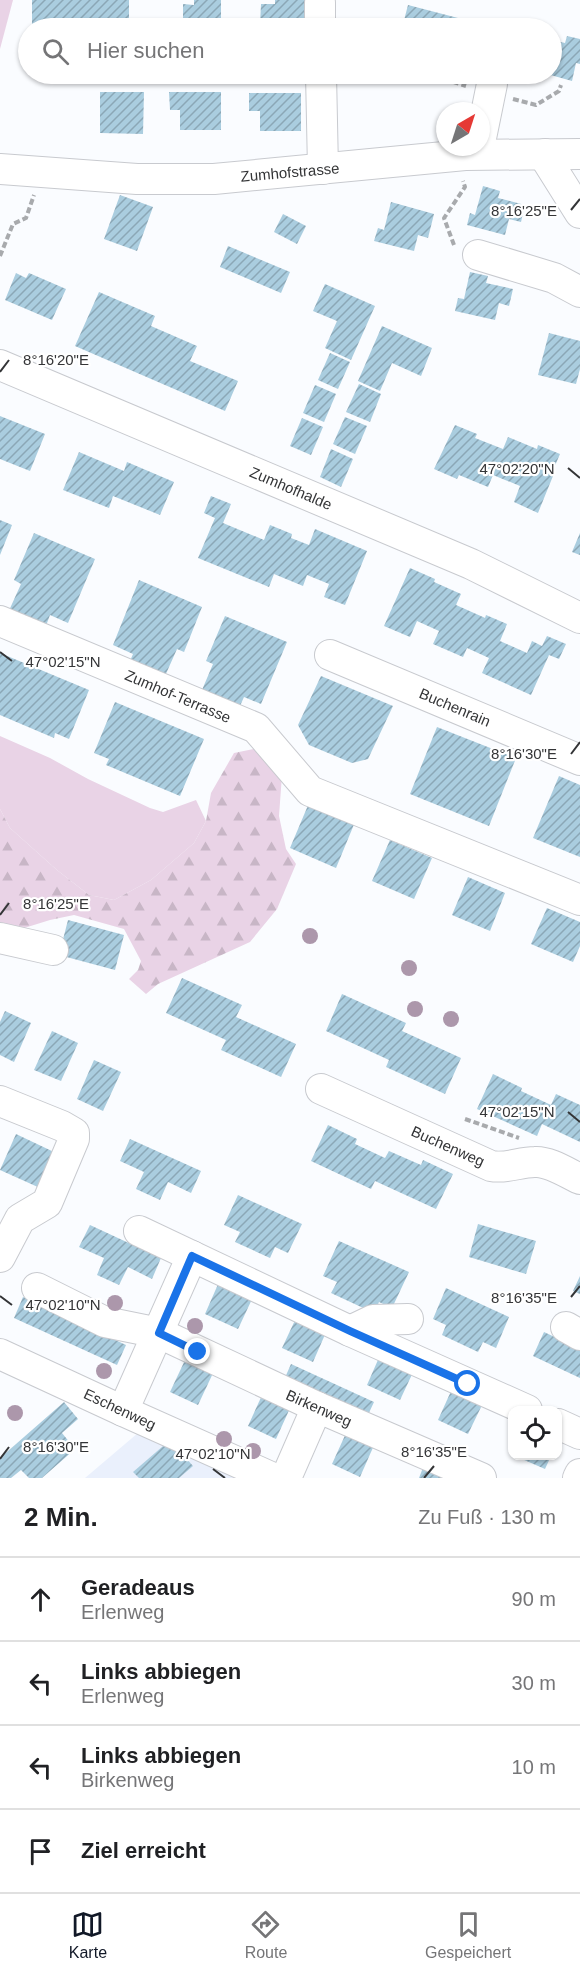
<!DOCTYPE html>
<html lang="de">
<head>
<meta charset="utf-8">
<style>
  :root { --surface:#fff; --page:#f6f6f6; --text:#202124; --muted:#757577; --line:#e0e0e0; --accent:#111827 }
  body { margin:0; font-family:Arial,sans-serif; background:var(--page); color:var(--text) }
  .controls { position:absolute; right:18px; bottom:18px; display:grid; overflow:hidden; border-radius:12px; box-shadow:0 2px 4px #0004 }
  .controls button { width:54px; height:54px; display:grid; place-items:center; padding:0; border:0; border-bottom:2px solid var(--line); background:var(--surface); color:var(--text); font:30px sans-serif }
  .compass { position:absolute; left:436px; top:102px; width:54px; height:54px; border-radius:50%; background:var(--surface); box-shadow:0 2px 4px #0004; rotate:39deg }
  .stop { position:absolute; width:18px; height:18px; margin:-14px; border:4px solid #1a73e8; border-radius:50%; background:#fff }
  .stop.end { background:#1a73e8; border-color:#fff; box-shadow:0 2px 6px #0008 }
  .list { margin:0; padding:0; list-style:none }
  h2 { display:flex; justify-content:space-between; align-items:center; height:78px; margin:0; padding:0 24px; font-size:26px }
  h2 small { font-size:20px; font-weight:400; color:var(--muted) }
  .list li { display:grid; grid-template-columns:39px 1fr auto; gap:18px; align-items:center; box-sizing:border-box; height:84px; padding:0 24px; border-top:2px solid var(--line) }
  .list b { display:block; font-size:22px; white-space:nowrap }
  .list p { margin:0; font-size:20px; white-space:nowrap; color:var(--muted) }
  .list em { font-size:20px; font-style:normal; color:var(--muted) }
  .icon { flex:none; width:33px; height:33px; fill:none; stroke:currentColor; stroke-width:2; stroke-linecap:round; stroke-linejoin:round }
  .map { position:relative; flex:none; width:580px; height:1478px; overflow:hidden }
  .search { position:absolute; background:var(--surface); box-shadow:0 2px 4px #0004; left:18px; right:18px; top:18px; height:66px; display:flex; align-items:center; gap:15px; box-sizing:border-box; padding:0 21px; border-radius:33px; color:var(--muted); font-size:22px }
  .sheet { height:414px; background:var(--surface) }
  nav { display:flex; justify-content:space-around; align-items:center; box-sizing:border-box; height:84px; border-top:2px solid var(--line); background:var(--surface); font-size:16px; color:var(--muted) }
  nav a { display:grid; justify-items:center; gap:3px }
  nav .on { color:var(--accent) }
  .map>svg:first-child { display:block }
  .built { fill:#eaf0fc }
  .grass { fill:#e9d3e6 }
  .forest { fill:url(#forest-firs) }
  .building { fill:url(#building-hatch) }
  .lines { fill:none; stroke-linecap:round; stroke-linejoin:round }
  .minor-casing { stroke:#c8cacf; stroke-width:32 }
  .path { stroke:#a8aaad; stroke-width:4; stroke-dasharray:6 3; stroke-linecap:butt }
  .minor { stroke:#fff; stroke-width:30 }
  .tree { fill:#ac97ab }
  .route { stroke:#1a73e8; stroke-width:8 }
  .ticks { fill:none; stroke:#343537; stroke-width:2 }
  .labels { text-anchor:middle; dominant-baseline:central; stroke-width:4.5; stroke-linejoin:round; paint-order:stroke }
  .street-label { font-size:15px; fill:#343537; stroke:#fff }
  .ticks-label { font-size:15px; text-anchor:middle; fill:#343537; stroke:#fff; stroke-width:4.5; stroke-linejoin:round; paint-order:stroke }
</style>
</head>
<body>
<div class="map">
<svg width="580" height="1478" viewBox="0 0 580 1478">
  <defs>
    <pattern id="forest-firs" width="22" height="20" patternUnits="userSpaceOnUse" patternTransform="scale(1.5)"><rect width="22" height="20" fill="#e9d3e6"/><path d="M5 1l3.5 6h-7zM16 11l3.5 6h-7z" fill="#c8b6c6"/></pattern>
    <pattern id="building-hatch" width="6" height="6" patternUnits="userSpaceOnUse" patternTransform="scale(1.5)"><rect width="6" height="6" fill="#aacddf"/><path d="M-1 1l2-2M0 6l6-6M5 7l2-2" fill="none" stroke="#8ba7b6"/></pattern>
  </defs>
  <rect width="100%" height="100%" fill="#fafcff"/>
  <path class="built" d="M145 1427 257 1478H85Z"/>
  <g class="grass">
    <path d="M0 0H13L0 49Z"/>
    <path d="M0 736 50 758 88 779 150 808 163 812 196 800 206 821 194 843 151 880 114 900 89 895 57 870 10 828 0 809Z"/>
  </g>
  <path class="forest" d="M263 747 282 775 279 816 286 849 296 864 277 909 250 942 158 984 146 994 129 979 138 970 141 961 124 929 74 915 50 920 21 929 0 926V809L10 828 57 870 89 895 114 900 151 880 194 843 206 821 211 793 234 753Z"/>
  <g class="building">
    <rect x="32" y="0" width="97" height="28"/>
    <path d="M194 0H221V28H194L195 25H183V4L194 5Z"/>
    <path d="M275 0H309L308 26 304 25V28H275V25H260L261 4H275Z"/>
    <path d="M408 5 458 18 456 28H402Z"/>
    <path d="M567 36 580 39V64L576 63 572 81 547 74H552V40L565 43Z"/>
    <path d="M100 92H144L143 134 100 133Z"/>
    <path d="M169 92H221V130H180V110H170Z"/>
    <path d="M249 93H301V131H260V111H249Z"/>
    <path d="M483 186 500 191 498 198 525 205 521 222 509 219 505 235 467 225 470 213 475 215Z"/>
    <path d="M120 195 153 207 137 251 104 239Z"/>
    <path d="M391 202 434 214 428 238 418 235 414 251 374 241 378 228 384 230Z"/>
    <path d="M283 214 306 226 297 244 274 232Z"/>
    <path d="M228 246 290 272 281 293 220 267Z"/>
    <path d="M470 272 488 276 486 283 513 289 509 306 499 303 495 320 455 311 458 298 464 299Z"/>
    <path d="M16 273 26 278 29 273 66 289 52 320 5 300Z"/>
    <path d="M325 284 375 306 351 360 325 348 337 321 313 311Z"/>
    <path d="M99 292 155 316 151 326 197 346 190 361 238 381 225 411 75 346Z"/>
    <path d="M382 326 432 348 421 376 392 363 380 391 358 381Z"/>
    <path d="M549 333 580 341V369L576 384 538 375Z"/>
    <path d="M330 353 350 362 338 389 318 380Z"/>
    <path d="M359 384 381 394 370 422 346 412Z"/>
    <path d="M315 385 336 394 324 422 303 413Z"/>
    <path d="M0 416 45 434 30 471 0 459Z"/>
    <path d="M345 417 367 426 355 454 333 444Z"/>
    <path d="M302 418 323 427 311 455 290 446Z"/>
    <path d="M455 425 477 434 475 438 503 449 508 437 537 449 538 445 560 454 551 475 553 476 538 513 514 502 520 486 493 475 488 487 459 475 457 479 434 469Z"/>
    <path d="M331 449 353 459 341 487 320 477Z"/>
    <path d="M79 452 124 471 127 462 174 482 160 515 113 496 109 508 63 490Z"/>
    <path d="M211 496 231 504 223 523 264 540 270 525 292 534 291 538 309 545 315 529 367 551 345 605 324 597 329 584 307 575 303 586 274 574 269 587 198 558 215 518 204 513Z"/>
    <path d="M0 520 12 525 0 555Z"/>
    <path d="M34 533 95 559 68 623 50 615 44 631 7 615 21 584 14 580Z"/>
    <path d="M580 533V555L572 552Z"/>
    <path d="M410 568 435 579 434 582 461 594 456 605 483 617 485 618 486 615 507 624 500 641 527 653 532 641 542 646 547 636 566 644 559 659 549 655 531 695 482 673 489 658 467 648 463 657 433 644 439 631 417 621 410 637 384 626Z"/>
    <path d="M139 580 202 607 184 652 177 649 165 676 130 661 133 654 113 645Z"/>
    <path d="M225 616 287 642 261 704 244 697 240 706 202 690 213 664 206 661Z"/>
    <path d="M0 653 89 690 69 739 55 733 54 738 0 715Z"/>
    <path d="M321 676 393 706 368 759 352 763 309 745 298 725Z"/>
    <path d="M115 702 204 739 180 796 106 765 109 759 94 753Z"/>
    <path d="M437 727 516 758 489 826 410 794Z"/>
    <path d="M559 776 580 785V857L533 838Z"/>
    <path d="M309 803 355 822 336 868 290 848Z"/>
    <path d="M390 840 432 858 414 899 372 881Z"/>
    <path d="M468 877 505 893 490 931 452 915Z"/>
    <path d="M547 908 580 922V946L573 962 531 944Z"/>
    <path d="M68 920 124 935 115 970 59 955Z"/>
    <path d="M182 978 242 1005 236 1017 296 1044 281 1077 221 1050 226 1040 166 1013Z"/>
    <path d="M342 994 406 1023 402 1031 461 1058 445 1094 386 1067 389 1060 326 1031Z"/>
    <path d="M5 1011 31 1023 14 1062 0 1055V1022Z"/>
    <path d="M52 1031 78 1043 61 1081 34 1070Z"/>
    <path d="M94 1060 121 1072 103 1111 77 1099Z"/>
    <path d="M493 1074 522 1088 521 1091 551 1105 556 1094 580 1105V1142L542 1124 537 1136 477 1109Z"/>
    <path d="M328 1125 357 1139 355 1144 385 1158 389 1151 421 1165 423 1160 453 1174 436 1209 375 1181 371 1189 311 1161Z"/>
    <path d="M16 1134 56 1153 40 1188 0 1170Z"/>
    <path d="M130 1139 201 1171 191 1193 168 1182 160 1200 136 1189 144 1172 120 1161Z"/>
    <path d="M238 1195 302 1224 288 1253 275 1247 270 1258 235 1242 240 1232 224 1225Z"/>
    <path d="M478 1224 536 1241 526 1274 469 1257Z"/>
    <path d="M90 1225 161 1258 152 1279 128 1267 119 1285 97 1275 104 1258 79 1247Z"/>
    <path d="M339 1241 409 1272 392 1308 379 1302 374 1313 331 1293 337 1282 323 1276Z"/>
    <path d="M580 1276V1294L573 1291Z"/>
    <path d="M219 1282 253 1297 238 1329 205 1314Z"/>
    <path d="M446 1288 509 1317 496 1348 483 1342 478 1352 442 1335 446 1325 433 1319Z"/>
    <path d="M23 1297 126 1345 117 1365 14 1318Z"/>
    <path d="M297 1316 327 1330 313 1362 282 1348Z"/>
    <path d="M544 1332 580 1349V1378L533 1356Z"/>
    <path d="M381 1353 415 1368 400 1400 367 1385Z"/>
    <path d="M186 1358 214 1371 198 1405 170 1392Z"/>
    <path d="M291 1364 374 1402 367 1417 284 1380Z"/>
    <path d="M452 1389 483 1403 468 1434 438 1420Z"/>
    <path d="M263 1393 291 1406 276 1439 248 1426Z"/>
    <path d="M64 1402 78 1419 62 1433 75 1449 42 1478H29L21 1470 11 1478H0V1458Z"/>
    <path d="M347 1431 375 1443 360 1477 332 1464Z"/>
    <path d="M170 1440 193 1466 179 1478H139L133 1472Z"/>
    <path d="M515 1456H551L545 1469Z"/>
    <path d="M424 1465 447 1478H419Z"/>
  </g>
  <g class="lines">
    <defs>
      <g id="minor">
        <path d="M320 3V28"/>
        <path d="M321 74 323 169"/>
        <path d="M481 138 492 84"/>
        <path d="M545 154 548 162 580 213"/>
        <path d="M0 169 137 179H214L465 155 580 154"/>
        <path d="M478 255 554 278 580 292"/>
        <path d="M0 365 471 564 580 618"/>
        <path d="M0 621 256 728 310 791 580 900"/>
        <path d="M330 655 580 760"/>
        <path d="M0 938 53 950"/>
        <path d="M321 1089 491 1166C507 1169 519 1162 535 1162 549 1161 567 1173 580 1179"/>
        <path d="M0 1101 62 1126 74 1133V1139L47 1203 20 1219 0 1257"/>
        <path d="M139 1231 350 1331 527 1410"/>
        <path d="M37 1288 105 1322 159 1333 317 1407 481 1478"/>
        <path d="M566 1327 580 1335"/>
        <path d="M350 1331 373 1320 408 1319"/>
        <path d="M0 1354 123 1411 273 1478"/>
        <path d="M123 1411 192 1256"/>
        <path d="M558 1424 580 1434"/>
        <path d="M286 1478 317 1407"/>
        <path d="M578 1478 580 1474"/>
      </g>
    </defs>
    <use href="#minor" class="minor-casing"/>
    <g class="path">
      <path d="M427 74 466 86"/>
      <path d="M513 99 536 105 559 91 561 85"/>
      <path d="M454 245 444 218 465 187 463 181"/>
      <path d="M0 256 13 224 26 218 34 195"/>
      <path d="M465 1119 519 1138"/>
    </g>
    <use href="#minor" class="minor"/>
  </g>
  <g class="tree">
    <circle cx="310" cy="936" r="8"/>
    <circle cx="409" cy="968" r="8"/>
    <circle cx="415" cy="1009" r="8"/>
    <circle cx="451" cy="1019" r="8"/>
    <circle cx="115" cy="1303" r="8"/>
    <circle cx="195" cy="1326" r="8"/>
    <circle cx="104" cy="1371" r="8"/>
    <circle cx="15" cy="1413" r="8"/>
    <circle cx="224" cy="1439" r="8"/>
    <circle cx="253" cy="1451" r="8"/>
  </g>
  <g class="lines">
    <path class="route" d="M198 1352 159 1333 192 1256 350 1331 468 1384"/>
  </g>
  <path class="ticks" d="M571 210 580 199M0 372 9 360M568 468 580 478M0 652 12 661M571 754 580 742M0 915 9 903M568 1112 580 1122M0 1296 12 1305M571 1297 580 1286M0 1459 9 1447M213 1469 225 1478M424 1478 434 1466"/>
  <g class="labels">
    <g class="street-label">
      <text transform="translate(290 172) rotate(-5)">Zumhofstrasse</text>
      <text transform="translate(291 488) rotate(23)">Zumhofhalde</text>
      <text transform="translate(178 696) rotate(23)">Zumhof-Terrasse</text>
      <text transform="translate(455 707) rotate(23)">Buchenrain</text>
      <text transform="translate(448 1146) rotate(24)">Buchenweg</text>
      <text transform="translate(319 1408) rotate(24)">Birkenweg</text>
      <text transform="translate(120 1409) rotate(25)">Eschenweg</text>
    </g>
  </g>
  <g class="ticks-label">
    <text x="524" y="216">8°16'25"E</text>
    <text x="56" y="365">8°16'20"E</text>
    <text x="517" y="474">47°02'20"N</text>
    <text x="63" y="667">47°02'15"N</text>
    <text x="524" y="759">8°16'30"E</text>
    <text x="56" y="909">8°16'25"E</text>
    <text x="517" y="1117">47°02'15"N</text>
    <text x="524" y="1303">8°16'35"E</text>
    <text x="63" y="1310">47°02'10"N</text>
    <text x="56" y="1452">8°16'30"E</text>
    <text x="434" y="1457">8°16'35"E</text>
    <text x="213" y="1459">47°02'10"N</text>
  </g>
</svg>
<div class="controls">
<button><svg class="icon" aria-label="locate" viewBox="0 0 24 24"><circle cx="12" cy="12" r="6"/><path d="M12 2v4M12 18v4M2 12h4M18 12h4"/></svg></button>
</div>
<svg class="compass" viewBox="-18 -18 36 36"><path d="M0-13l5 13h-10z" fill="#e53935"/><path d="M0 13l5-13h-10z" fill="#757577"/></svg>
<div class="stop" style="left:468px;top:1384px"></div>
<div class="stop end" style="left:198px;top:1352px"></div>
<div class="search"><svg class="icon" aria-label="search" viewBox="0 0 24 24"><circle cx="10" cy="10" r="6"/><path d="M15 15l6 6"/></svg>Hier suchen</div>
</div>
<section class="sheet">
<h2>2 Min.<small>Zu Fuß · 130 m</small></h2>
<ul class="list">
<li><svg class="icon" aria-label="ahead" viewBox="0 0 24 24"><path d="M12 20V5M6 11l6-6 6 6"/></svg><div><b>Geradeaus</b><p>Erlenweg</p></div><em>90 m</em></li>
<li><svg class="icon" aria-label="left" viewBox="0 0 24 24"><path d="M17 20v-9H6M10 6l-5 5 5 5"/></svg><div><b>Links abbiegen</b><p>Erlenweg</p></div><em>30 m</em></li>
<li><svg class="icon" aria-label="left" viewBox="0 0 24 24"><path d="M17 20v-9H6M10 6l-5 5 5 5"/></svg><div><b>Links abbiegen</b><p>Birkenweg</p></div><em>10 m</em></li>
<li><svg class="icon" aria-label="arrive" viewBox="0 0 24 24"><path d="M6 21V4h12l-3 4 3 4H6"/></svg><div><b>Ziel erreicht</b></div></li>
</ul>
</section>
<nav>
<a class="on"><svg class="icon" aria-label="map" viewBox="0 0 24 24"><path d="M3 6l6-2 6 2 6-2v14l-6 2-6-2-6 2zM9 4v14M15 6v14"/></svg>Karte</a>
<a><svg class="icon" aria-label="directions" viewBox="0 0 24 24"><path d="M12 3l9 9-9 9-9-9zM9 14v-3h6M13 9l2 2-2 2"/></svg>Route</a>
<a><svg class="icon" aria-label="saved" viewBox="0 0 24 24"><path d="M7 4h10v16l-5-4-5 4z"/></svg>Gespeichert</a>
</nav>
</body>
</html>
